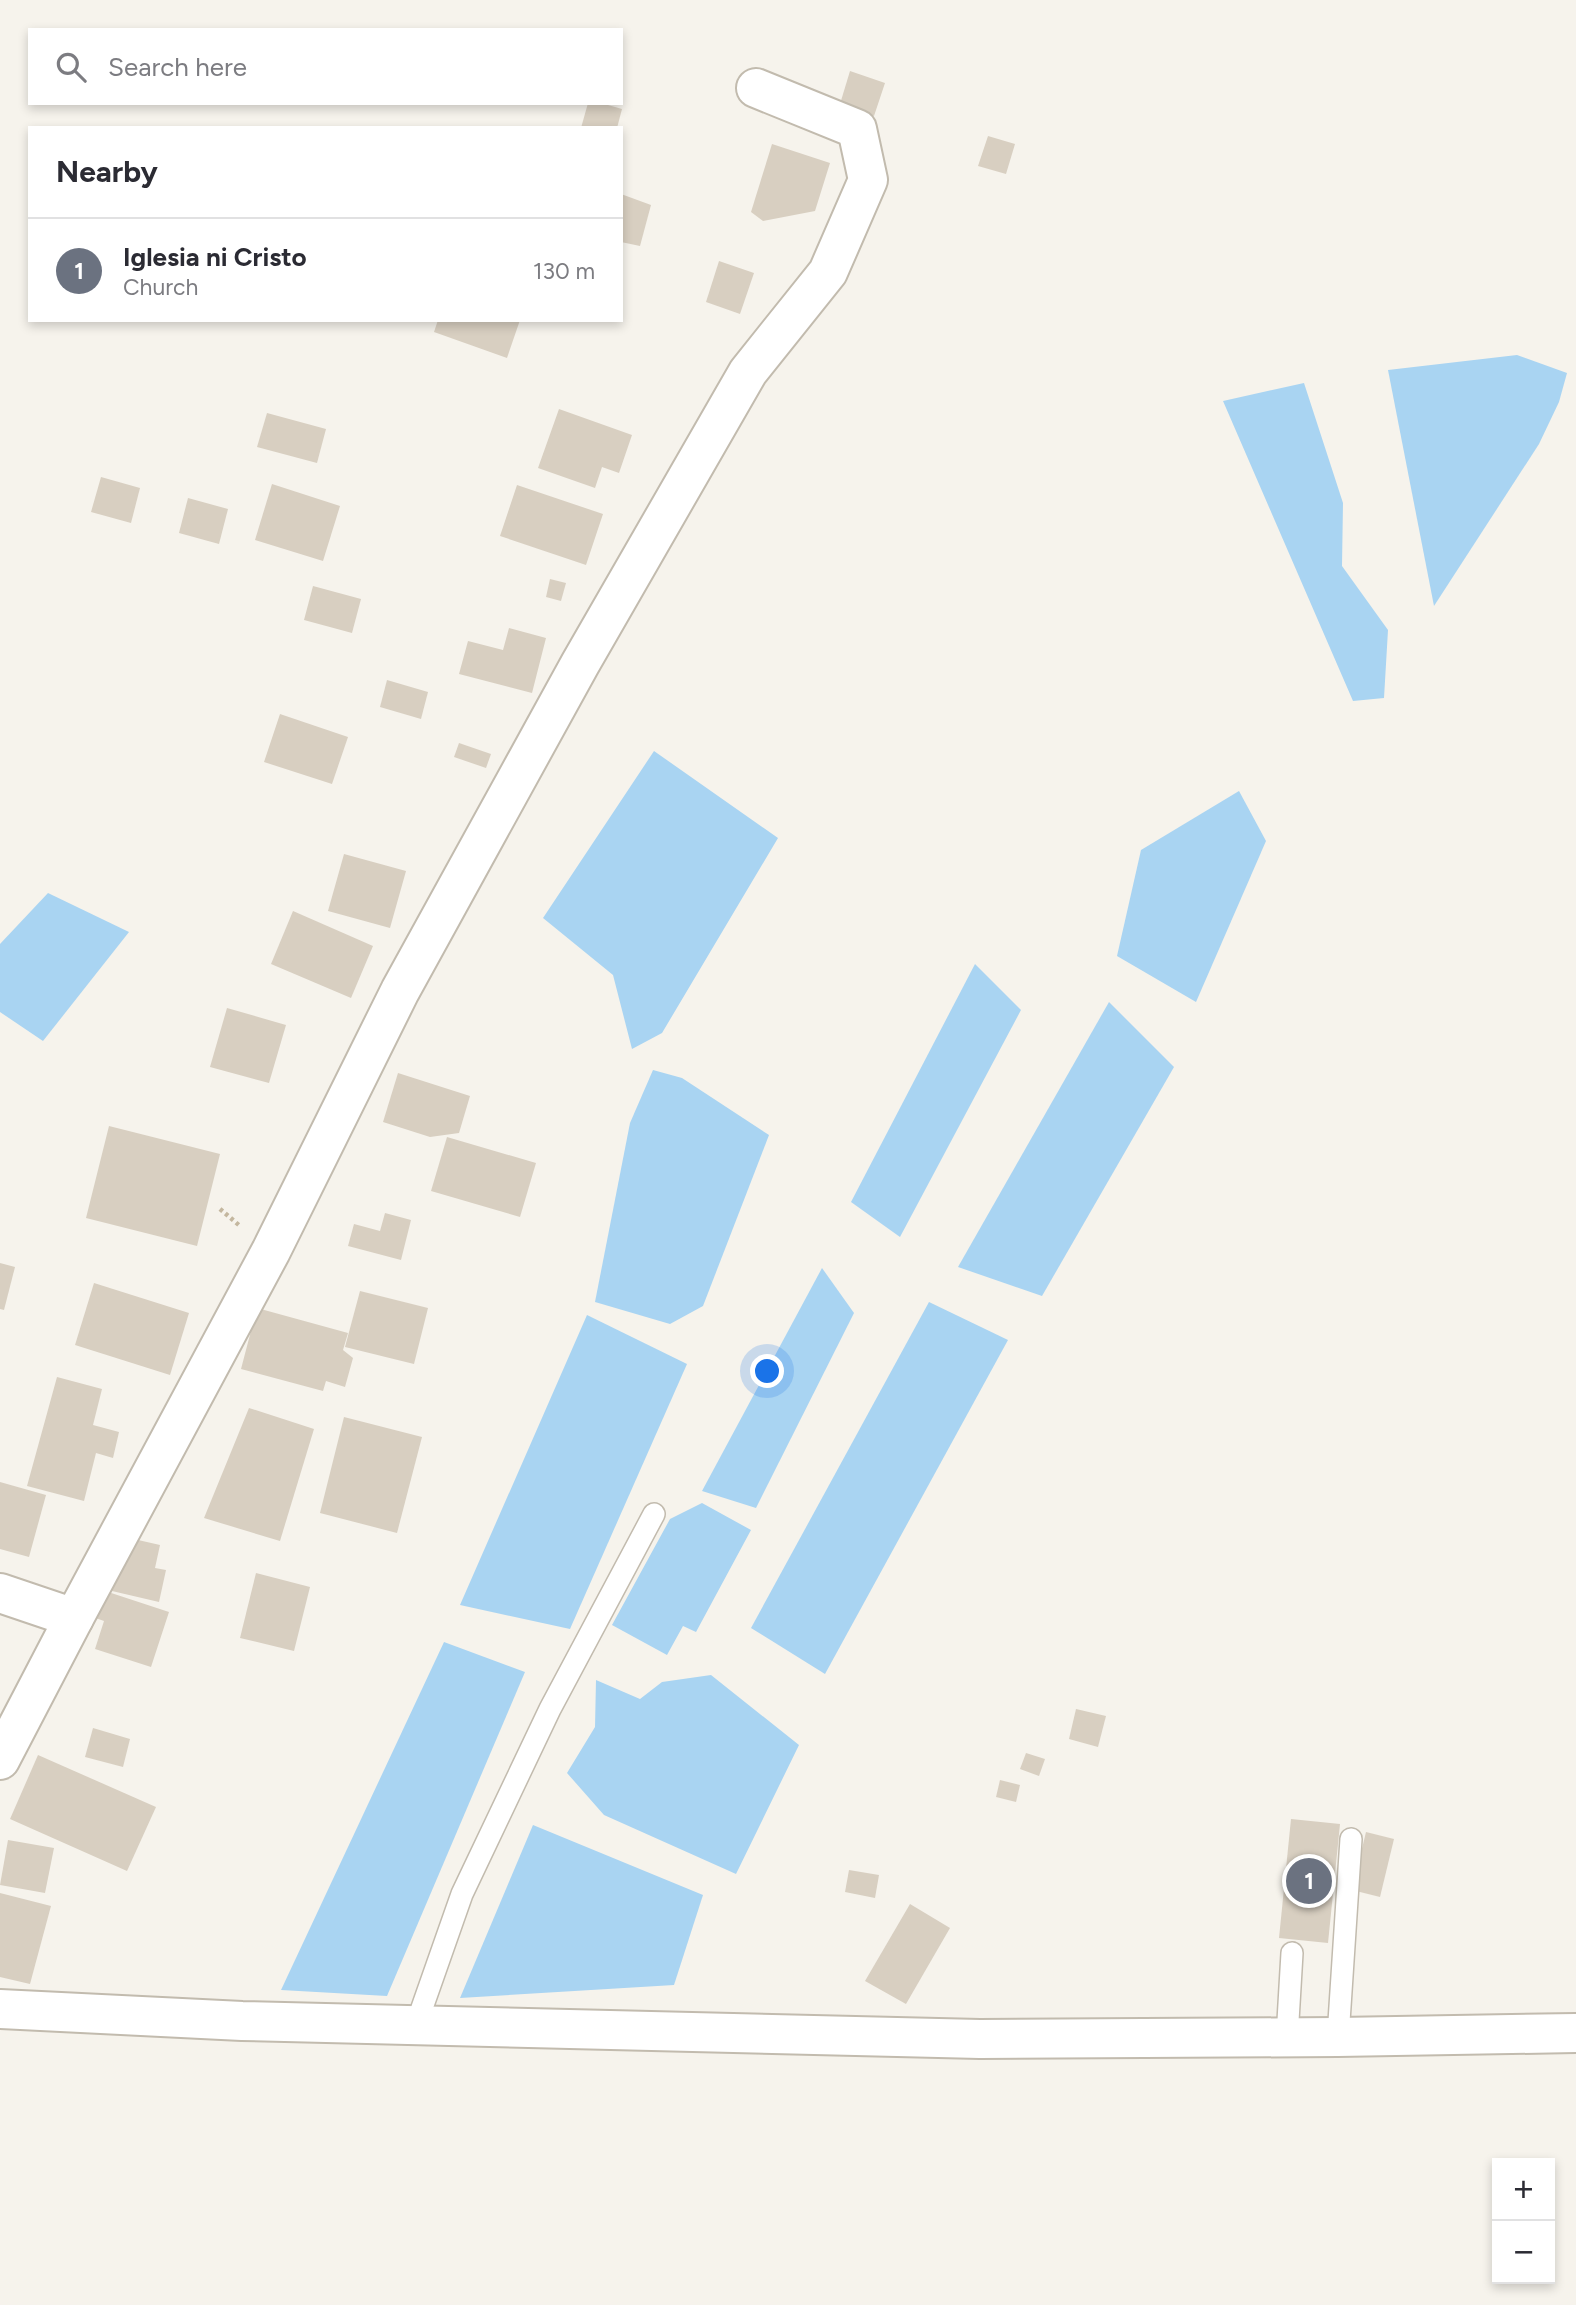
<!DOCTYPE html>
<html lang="en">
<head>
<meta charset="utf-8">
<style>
  :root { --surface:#fff; --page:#f2f2f3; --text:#2b2b33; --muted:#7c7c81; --line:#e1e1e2; --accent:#fc3f1d }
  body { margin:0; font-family:Figtree,sans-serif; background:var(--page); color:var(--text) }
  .controls { position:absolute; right:21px; bottom:21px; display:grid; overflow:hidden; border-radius:0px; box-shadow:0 4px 10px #0003 }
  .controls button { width:63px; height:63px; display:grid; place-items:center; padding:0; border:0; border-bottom:2px solid var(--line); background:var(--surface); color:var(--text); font:35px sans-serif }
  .you { position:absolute; left:768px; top:1372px; width:24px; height:24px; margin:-18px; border:5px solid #fff; border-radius:50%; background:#1a73e8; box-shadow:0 0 0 10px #1a73e833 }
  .badge { display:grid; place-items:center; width:46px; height:46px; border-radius:50%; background:var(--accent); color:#fff; font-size:23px; font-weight:700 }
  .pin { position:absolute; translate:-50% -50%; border:4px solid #fff; box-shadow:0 2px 7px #0006 }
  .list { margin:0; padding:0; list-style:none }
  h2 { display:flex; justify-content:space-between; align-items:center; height:91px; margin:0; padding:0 28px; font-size:30px }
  h2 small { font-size:23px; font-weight:400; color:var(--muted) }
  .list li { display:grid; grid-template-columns:46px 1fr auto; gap:21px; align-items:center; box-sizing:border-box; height:105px; padding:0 28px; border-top:2px solid var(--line) }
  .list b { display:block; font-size:26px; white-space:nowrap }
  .list p { margin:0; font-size:23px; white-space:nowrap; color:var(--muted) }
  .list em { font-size:23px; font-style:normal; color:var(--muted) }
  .icon { flex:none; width:38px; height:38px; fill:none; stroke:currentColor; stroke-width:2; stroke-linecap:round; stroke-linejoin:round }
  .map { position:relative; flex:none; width:1576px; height:2305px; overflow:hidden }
  .search { position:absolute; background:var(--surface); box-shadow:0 4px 10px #0003; left:28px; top:28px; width:595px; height:77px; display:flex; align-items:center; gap:18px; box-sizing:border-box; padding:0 24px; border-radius:0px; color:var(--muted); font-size:26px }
  .panel { position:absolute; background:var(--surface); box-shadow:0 4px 10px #0003; left:28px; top:126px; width:595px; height:196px; border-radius:0px }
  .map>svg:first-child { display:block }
  .water { fill:#a9d4f2 }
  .building { fill:#d8cfc1 }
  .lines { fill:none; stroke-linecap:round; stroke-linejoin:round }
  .service-casing { stroke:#c2bbae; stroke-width:24 }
  .minor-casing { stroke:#c2bbae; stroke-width:42 }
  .tertiary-casing { stroke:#c2bbae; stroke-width:42 }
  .path { stroke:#c4b79f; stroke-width:4.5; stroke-dasharray:3.5 3.5; stroke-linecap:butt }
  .service { stroke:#fff; stroke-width:21 }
  .minor { stroke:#fff; stroke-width:38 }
  .tertiary { stroke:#fff; stroke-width:38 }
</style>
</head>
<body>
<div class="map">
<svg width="1576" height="2305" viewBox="0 0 1576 2305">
  <rect width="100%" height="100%" fill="#f6f3ec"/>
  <g class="water">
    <path d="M1517 355 1567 373 1559 402 1539 444 1434 606 1388 370Z"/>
    <path d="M1304 383 1343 503 1342 566 1388 630 1384 698 1353 701 1223 401Z"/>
    <path d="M654 751 778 838 662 1033 632 1049 613 975 543 918Z"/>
    <path d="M1239 791 1266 841 1196 1002 1117 956 1141 850Z"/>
    <path d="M48 893 129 932 43 1041 0 1012V944Z"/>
    <path d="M975 964 1021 1010 900 1237 851 1202Z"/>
    <path d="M1109 1002 1174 1067 1042 1296 958 1267Z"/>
    <path d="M653 1070 682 1078 769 1135 703 1306 670 1324 595 1302 630 1123Z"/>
    <path d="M822 1268 854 1313 756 1508 702 1491Z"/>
    <path d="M929 1302 1008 1340 825 1674 751 1628Z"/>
    <path d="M587 1315 687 1364 570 1629 460 1605Z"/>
    <path d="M702 1503 751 1530 696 1632 683 1626 667 1655 612 1625 670 1519Z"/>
    <path d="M444 1642 525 1672 387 1996 281 1990Z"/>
    <path d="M711 1675 799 1745 736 1874 604 1815 567 1773 595 1727 596 1680 640 1699 662 1682Z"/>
    <path d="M533 1825 703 1895 674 1985 460 1998Z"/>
  </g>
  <g class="building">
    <path d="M850 71 885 83 874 116 840 104Z"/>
    <path d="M588 103H601L622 109 617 128H581Z"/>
    <path d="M988 136 1015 144 1006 174 978 166Z"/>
    <path d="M772 144 830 163 815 211 763 221 751 212Z"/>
    <path d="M621 194 651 205 640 246 621 242Z"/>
    <path d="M719 261 754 273 740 314 706 302Z"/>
    <path d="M438 320H520L507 358 434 332Z"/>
    <path d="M559 409 632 435 619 473 602 467 595 488 538 468Z"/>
    <path d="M267 413 326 429 317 463 257 447Z"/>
    <path d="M101 477 140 488 131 523 91 512Z"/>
    <path d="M272 484 340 506 323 561 255 540Z"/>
    <path d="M517 485 603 514 586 565 500 536Z"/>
    <path d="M188 498 228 509 219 544 179 533Z"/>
    <path d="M550 579 566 583 561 601 546 597Z"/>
    <path d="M313 586 361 599 352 633 304 620Z"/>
    <path d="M509 628 546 638 532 693 459 674 468 641 503 650Z"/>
    <path d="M387 680 428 692 421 719 380 707Z"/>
    <path d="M280 714 348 737 332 784 264 762Z"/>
    <path d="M459 743 491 754 486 768 454 757Z"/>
    <path d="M344 854 406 871 390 928 328 911Z"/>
    <path d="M293 911 373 946 351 998 271 964Z"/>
    <path d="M227 1008 286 1025 269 1083 210 1067Z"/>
    <path d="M398 1073 470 1096 459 1133 430 1137 383 1122Z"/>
    <path d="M109 1126 220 1154 197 1246 86 1218Z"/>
    <path d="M447 1137 536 1163 520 1217 431 1191Z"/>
    <path d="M385 1213 411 1220 401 1260 348 1246 354 1224 380 1231Z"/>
    <path d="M0 1263 15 1267 4 1310 0 1309Z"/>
    <path d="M94 1283 189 1313 170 1375 75 1345Z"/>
    <path d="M360 1291 428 1308 414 1364 345 1347Z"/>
    <path d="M257 1308 348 1333 343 1350 353 1358 345 1387 326 1381 323 1391 241 1369Z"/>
    <path d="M57 1377 102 1389 93 1425 119 1432 113 1458 96 1453 84 1501 27 1486Z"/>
    <path d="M249 1408 314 1429 280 1541 204 1518Z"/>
    <path d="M344 1417 422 1437 397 1533 320 1513Z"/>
    <path d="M0 1482 46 1495 29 1557 0 1549Z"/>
    <path d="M125 1537 160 1545 155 1568 166 1570 159 1602 112 1591Z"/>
    <path d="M256 1573 310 1587 294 1651 240 1638Z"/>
    <path d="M96 1588 169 1612 151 1667 95 1649 104 1621 87 1615Z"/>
    <path d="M1076 1709 1106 1716 1098 1747 1069 1739Z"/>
    <path d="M93 1728 130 1739 123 1767 85 1757Z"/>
    <path d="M1026 1753 1045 1759 1039 1776 1020 1769Z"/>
    <path d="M38 1755 156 1807 127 1871 10 1819Z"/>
    <path d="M1000 1780 1020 1785 1016 1802 996 1797Z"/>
    <path d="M1291 1819 1340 1824 1328 1943 1279 1938Z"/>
    <path d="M1366 1832 1394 1839 1380 1897 1352 1890Z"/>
    <path d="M8 1840 54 1848 45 1893 0 1885Z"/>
    <path d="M849 1870 879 1875 875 1898 845 1892Z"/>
    <path d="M0 1893 51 1906 30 1984 0 1977Z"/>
    <path d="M910 1904 950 1928 906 2004 865 1981Z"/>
  </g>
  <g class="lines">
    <defs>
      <g id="service">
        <path d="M416 2025 462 1894 550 1709 654 1514"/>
        <path d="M1338 2037 1351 1839"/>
        <path d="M1287 2038 1292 1953"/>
      </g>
      <g id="minor">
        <path d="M0 1593 74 1618"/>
        <path d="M0 1760 74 1618 271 1251 400 991 580 664 748 372 828 272 868 180 857 129 756 88"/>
      </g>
      <path id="tertiary" d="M0 2009 242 2021 980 2039 1338 2037 1576 2033"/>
    </defs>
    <use href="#service" class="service-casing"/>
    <use href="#minor" class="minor-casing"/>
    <use href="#tertiary" class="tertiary-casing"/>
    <path class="path" d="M220 1209 240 1226"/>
    <use href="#service" class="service"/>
    <use href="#minor" class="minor"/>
    <use href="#tertiary" class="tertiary"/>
  </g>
</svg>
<div class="controls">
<button>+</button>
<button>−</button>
</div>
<div class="you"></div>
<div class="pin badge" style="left:1309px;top:1881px;background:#6b7280">1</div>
<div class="search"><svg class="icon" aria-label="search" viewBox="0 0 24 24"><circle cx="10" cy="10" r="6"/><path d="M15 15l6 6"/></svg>Search here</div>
<section class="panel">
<h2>Nearby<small></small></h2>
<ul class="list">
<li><span class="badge" style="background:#6b7280">1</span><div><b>Iglesia ni Cristo</b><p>Church</p></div><em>130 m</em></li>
</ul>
</section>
</div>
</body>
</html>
